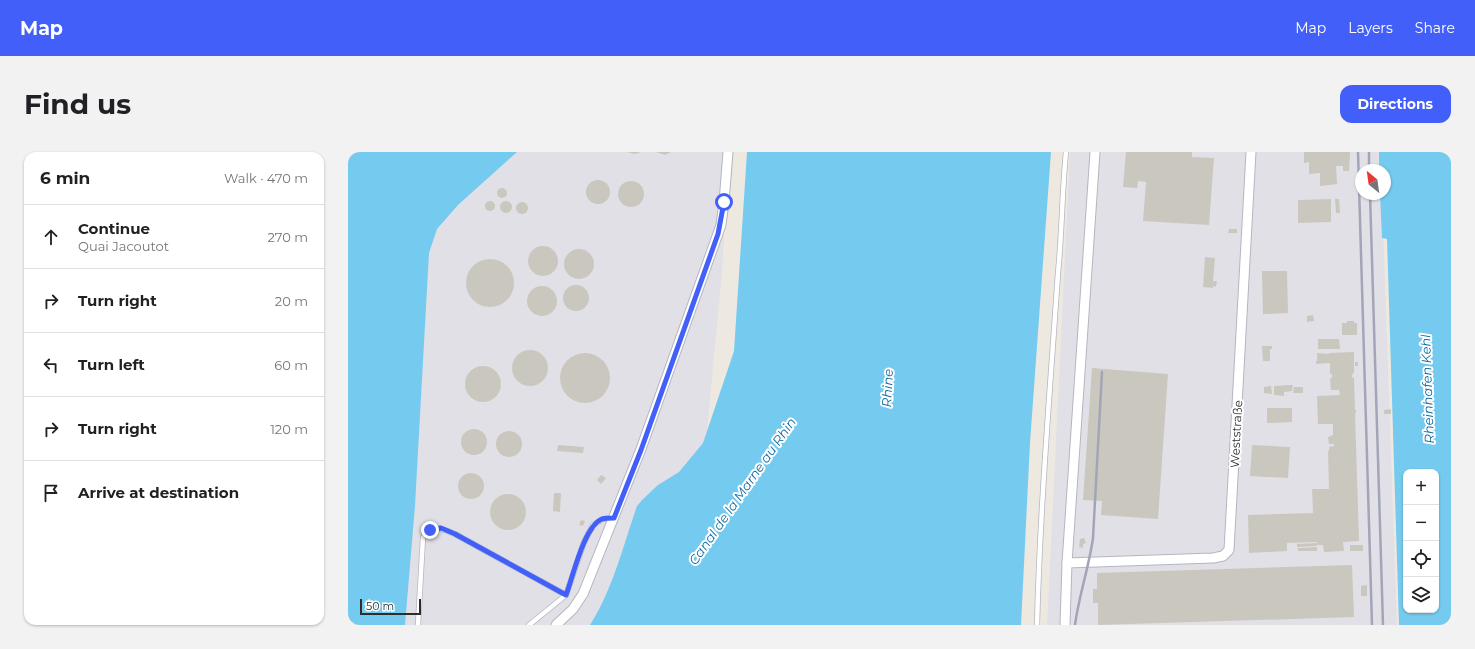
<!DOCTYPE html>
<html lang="en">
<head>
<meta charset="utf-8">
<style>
  :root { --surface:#fff; --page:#f2f2f2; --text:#202124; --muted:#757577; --line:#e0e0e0; --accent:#4260f9 }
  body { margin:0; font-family:Montserrat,sans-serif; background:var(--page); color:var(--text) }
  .controls { position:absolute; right:12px; bottom:12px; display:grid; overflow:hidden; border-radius:8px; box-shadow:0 1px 3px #0004 }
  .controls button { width:36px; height:36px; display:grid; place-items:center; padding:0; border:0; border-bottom:1px solid var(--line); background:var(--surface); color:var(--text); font:20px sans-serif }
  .compass { position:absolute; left:1007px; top:12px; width:36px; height:36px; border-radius:50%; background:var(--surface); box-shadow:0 1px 3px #0004; rotate:331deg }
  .scale { position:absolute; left:12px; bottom:10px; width:61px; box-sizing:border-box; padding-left:4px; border:2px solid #2d2d2d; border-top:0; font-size:11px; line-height:14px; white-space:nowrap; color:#2d2d2d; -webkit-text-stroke:3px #fff; paint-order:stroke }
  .stop { position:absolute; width:12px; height:12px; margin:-9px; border:3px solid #4260f9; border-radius:50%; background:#fff }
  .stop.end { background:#4260f9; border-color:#fff; box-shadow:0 1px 4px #0008 }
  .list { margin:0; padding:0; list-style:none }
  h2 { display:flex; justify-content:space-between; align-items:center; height:52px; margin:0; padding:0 16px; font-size:17px }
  h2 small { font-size:13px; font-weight:400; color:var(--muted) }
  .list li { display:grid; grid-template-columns:26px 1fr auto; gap:12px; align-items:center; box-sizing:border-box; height:64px; padding:0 16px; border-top:1px solid var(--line) }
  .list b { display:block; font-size:15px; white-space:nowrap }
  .list p { margin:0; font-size:13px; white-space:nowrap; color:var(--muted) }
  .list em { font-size:13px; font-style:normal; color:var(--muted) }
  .icon { flex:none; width:22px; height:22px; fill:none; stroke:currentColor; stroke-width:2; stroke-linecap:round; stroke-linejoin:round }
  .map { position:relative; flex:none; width:1103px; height:473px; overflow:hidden; border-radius:12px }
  header { display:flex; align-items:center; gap:24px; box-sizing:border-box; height:56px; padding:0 20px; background:var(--accent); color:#fff }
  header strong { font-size:19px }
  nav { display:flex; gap:22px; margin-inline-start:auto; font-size:14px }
  .intro { display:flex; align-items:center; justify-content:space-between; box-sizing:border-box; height:96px; padding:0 24px }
  h1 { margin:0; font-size:28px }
  .button { padding:10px 18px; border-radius:12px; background:var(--accent); color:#fff; font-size:14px; font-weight:700 }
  main { display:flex; gap:24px; padding:0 24px }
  aside { flex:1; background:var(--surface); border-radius:12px; box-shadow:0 1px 3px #0004 }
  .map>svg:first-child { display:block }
  .industrial { fill:#e2e0e7 }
  .water { fill:#75cbef; fill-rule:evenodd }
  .building { fill:#cac7be }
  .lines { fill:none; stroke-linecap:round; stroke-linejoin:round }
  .service-casing { stroke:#b3b6c0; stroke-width:6 }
  .minor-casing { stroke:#b3b6c0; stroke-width:11 }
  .service { stroke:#fff; stroke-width:4.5 }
  .minor { stroke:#fff; stroke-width:9 }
  .rail { stroke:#a2a5b7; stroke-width:2.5 }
  .route { stroke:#4260f9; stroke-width:5 }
  .labels { text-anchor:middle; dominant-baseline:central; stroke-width:4; stroke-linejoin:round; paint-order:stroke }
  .street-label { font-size:12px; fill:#2d2d2d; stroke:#fff }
  .water-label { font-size:13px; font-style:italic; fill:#0e6aa1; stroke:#fff }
</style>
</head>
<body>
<header>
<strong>Map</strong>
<nav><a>Map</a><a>Layers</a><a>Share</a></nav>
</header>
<div class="intro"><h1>Find us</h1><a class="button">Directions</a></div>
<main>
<aside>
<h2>6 min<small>Walk · 470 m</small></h2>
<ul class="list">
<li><svg class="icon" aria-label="ahead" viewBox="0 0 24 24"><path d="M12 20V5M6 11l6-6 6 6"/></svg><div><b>Continue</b><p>Quai Jacoutot</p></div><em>270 m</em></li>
<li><svg class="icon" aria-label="right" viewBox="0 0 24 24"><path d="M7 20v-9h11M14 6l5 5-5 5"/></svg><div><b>Turn right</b></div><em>20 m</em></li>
<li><svg class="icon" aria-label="left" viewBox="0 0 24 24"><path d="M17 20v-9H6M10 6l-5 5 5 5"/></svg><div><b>Turn left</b></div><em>60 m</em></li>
<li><svg class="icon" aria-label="right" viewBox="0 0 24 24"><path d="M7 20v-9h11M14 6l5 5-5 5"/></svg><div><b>Turn right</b></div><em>120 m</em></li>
<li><svg class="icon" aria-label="arrive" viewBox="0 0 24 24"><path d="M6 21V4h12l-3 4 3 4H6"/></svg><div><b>Arrive at destination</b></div></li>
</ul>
</aside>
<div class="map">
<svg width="1103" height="473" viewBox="0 0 1103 473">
  <rect width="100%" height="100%" fill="#eee9e0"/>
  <g class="industrial">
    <path d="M0 0H381L374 120 359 280 346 473H0Z"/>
    <path d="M722 0H1033V18H1013V42H1034L1049 473H699Z"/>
  </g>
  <g class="water">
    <path d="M0 0H169L110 53 89 77 81 101 67 354 57 473H0Z"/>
    <path d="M399 0H703L682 291 673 473H242C265 437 275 394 289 354L294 348 310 333 331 320 355 291 386 199Z"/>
    <path d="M1031 0H1103V473H1051L1039 87 1034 86 1032 42H1037V18H1031ZM1058 320H1088V458H1058Z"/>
  </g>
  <g class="building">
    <path d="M279 0H293L287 2Z"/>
    <path d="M308 0H323L317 3Z"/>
    <path d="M778 0H844V5L866 6 861 73 795 69 798 30 790 29 789 36 775 35Z"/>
    <path d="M956 0H1002L1001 19H995V14H988L989 32 972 34V21L961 22V10L956 11Z"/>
    <circle cx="250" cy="40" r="12"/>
    <circle cx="283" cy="42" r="13"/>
    <circle cx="154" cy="41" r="5"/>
    <path d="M983 47V70L950 71V48Z"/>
    <path d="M987 47H991L992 61H988Z"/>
    <circle cx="142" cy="54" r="5"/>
    <circle cx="158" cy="55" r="6"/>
    <circle cx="174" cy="56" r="6"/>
    <path d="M881 77H889V81H880Z"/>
    <circle cx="195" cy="109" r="15"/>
    <circle cx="231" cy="112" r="15"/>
    <path d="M857 105 867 106 865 129H869L868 135 865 134V136L855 135Z"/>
    <circle cx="142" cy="131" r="24"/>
    <path d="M914 119H939L940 161 915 162Z"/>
    <circle cx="228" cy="146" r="13"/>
    <circle cx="194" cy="149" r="15"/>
    <path d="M965 163 966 169 959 170V164Z"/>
    <path d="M999 169H1006V171H1009V183H994V171H999Z"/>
    <path d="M970 187H991L992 197H970Z"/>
    <path d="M914 194H924V197H922V209H915Z"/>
    <circle cx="182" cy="216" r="18"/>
    <path d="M1006 200V221H1005L1004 224V226L1006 225 1007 258H1008V261H1007L1011 389 995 390 996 399 976 400 975 393H969V394L949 395V392L969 391V390L939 391V399L901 401 900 363 965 361 964 337H981L980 299H981V295L986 294V292H981L980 285 985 283V272H970L969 244 992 243 991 238H983L982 226H984V222H982V211L969 212 968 211V209H969V201L981 202V201Z"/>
    <circle cx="237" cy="226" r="25"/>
    <rect x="1007" y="210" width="3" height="4"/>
    <circle cx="135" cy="232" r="18"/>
    <path d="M744 216 820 222 810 367 753 363 754 349 735 348Z"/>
    <path d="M941 233H945L944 239 936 240V244L926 243V234Z"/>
    <path d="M923 234 924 242 916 241V235Z"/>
    <path d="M946 235H955V241H945Z"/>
    <path d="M919 256H944V270L919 271Z"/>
    <path d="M1043 257V262H1036V258Z"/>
    <circle cx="126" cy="290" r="13"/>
    <circle cx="161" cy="292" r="13"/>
    <path d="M210 293 236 295 235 301 209 299Z"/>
    <path d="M904 293 942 295 940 326 902 324Z"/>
    <circle cx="123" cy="334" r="13"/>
    <path d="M253 323 258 326 253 332 249 328Z"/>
    <path d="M206 341H213L212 360 205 359Z"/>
    <circle cx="160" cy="360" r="18"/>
    <path d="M233 368 237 369 235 374 231 373Z"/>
    <path d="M736 386 738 391 735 392V396L731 395 732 387Z"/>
    <rect x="1002" y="393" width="13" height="6"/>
    <path d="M969 395V399H950V396Z"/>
    <path d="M1004 413 1006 465 750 473V451H745V437H749V421Z"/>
    <path d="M1019 433V444H1013V434Z"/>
  </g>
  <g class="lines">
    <defs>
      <g id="service">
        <path d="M70 473 75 385C87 372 92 376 107 382L218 443"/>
        <path d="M181 473 218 443 236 390 245 373 255 367 265 366"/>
        <path d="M689 473C692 356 702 238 710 121 714 81 714 40 718 0"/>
      </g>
      <g id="minor">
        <path d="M719 411 865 406 875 404 881 398 903 0"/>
        <path d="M208 473 225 457 235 442 293 297 373 73 376 50 380 0"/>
        <path d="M717 473 719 411 747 0"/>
      </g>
    </defs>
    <use href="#service" class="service-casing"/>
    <use href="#minor" class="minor-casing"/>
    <use href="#service" class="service"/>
    <use href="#minor" class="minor"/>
    <g class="rail">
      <path d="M1010 0 1024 473"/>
      <path d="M1021 0V18"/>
      <path d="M1022 42 1035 473"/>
      <path d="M727 473C731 443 741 415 745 386L754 220"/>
    </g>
  </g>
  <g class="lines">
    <path class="route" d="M82 378 93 376 107 382 218 443C225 425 236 374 254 367 258 366 263 366 266 366L293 298 370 82 376 50"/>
  </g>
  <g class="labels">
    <g class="street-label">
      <text transform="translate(888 282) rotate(-87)">Weststraße</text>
    </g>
    <g class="water-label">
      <text transform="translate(539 236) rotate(-87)">Rhine</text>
      <text transform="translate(1079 237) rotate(-92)">Rheinhafen Kehl</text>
      <text transform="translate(394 339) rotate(-55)">Canal de la Marne au Rhin</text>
    </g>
  </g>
</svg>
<div class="controls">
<button>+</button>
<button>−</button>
<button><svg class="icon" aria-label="locate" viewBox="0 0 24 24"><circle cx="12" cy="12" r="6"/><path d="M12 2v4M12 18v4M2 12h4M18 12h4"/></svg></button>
<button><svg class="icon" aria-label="layers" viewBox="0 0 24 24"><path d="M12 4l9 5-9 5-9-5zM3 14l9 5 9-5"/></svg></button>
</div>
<svg class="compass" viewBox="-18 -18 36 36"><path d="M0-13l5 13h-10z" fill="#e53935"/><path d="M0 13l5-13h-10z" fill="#757577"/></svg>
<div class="scale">50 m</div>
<div class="stop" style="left:376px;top:50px"></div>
<div class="stop end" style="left:82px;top:378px"></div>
</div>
</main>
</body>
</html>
